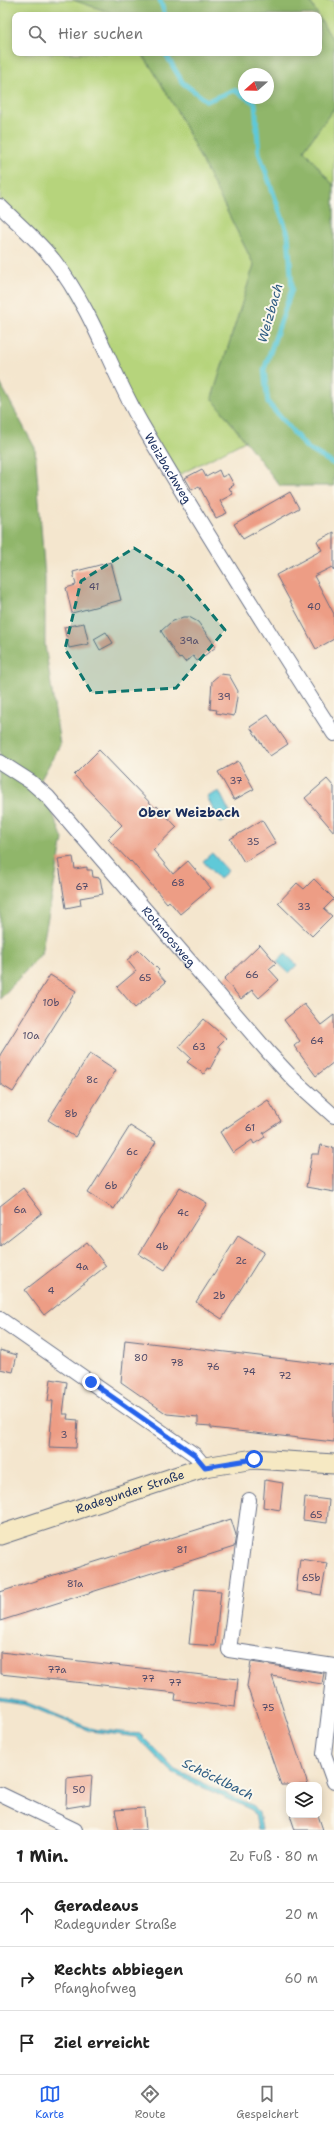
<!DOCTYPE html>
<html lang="de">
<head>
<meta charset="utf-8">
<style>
  :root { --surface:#fff; --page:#f2f2f2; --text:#222; --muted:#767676; --line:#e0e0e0; --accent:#2563eb }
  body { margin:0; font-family:"Shantell Sans",sans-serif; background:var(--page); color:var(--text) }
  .controls { position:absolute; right:12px; bottom:12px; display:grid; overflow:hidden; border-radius:8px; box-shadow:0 2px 10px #0003 }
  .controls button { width:36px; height:36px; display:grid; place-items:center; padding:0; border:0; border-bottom:1px solid var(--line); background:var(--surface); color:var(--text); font:20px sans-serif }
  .compass { position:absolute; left:238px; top:68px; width:36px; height:36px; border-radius:50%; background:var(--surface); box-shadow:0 2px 10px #0003; rotate:250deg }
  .stop { position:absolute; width:12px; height:12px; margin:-9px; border:3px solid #2563eb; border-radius:50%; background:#fff }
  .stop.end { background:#2563eb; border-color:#fff; box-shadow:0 1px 4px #0008 }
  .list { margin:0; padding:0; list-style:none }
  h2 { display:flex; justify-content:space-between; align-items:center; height:52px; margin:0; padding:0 16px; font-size:17px }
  h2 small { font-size:13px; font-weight:400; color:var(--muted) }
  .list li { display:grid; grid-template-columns:26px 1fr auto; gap:12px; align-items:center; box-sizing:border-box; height:64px; padding:0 16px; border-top:1px solid var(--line) }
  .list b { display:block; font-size:15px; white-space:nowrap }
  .list p { margin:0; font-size:13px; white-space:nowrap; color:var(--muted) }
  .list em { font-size:13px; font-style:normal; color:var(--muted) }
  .icon { flex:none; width:22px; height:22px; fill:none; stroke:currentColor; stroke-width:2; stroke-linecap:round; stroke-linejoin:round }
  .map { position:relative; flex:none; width:334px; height:1830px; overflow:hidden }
  .search { position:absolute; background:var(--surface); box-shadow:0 2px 10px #0003; left:12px; right:12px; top:12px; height:44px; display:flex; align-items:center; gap:10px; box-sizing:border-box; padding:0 14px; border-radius:8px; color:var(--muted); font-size:15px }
  .sheet { height:244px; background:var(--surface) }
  nav { display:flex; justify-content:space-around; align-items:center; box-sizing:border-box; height:56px; border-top:1px solid var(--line); background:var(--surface); font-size:11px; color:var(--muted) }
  nav a { display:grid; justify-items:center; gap:2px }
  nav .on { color:var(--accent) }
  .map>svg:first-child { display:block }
  .green { fill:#b6d47b; stroke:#68826c }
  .forest { fill:#90b66b; stroke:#567264; fill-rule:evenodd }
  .water { fill:#5ec9d8; stroke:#3c7c9b }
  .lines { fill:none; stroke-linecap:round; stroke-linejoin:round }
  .stream { stroke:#5ec9d8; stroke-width:5 }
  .building { fill:#ed9d85 }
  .street-casing { stroke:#676f85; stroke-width:16 }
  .secondary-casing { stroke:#676f85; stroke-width:21 }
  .street { stroke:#fff; stroke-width:14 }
  .secondary { stroke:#f6e9c3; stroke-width:19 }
  .route { stroke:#2563eb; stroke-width:5 }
  .marked { fill:#0f766e; fill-opacity:0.2; stroke:#0f766e; stroke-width:3; stroke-dasharray:8 5; stroke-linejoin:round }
  .labels { text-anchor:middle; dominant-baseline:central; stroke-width:4; stroke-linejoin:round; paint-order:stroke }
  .number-label { font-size:10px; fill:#504a68 }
  .street-label { font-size:12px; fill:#1b2f5e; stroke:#fbf7ec }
  .water-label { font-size:13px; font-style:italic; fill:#2f5d83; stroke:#fbf7ec }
  .neighbourhood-label { font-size:13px; font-weight:bold; fill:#1b2f5e; stroke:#fbf7ec }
</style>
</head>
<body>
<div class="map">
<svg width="334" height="1830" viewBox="0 0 334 1830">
  <rect width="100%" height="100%" fill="#fbf7ec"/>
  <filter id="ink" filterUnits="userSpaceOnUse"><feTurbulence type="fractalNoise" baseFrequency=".025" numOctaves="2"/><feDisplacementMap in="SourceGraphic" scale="8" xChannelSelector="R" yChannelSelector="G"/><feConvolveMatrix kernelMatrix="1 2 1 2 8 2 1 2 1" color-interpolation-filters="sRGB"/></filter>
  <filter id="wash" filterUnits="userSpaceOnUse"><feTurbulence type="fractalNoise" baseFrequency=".012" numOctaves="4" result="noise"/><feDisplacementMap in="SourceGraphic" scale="16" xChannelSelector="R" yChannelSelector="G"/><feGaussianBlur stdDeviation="0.9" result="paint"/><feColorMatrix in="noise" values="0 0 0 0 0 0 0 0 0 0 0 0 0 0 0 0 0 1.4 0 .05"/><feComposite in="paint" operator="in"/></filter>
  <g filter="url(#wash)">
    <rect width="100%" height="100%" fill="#f4e6ce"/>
    <g class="green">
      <path d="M0 0H73L112 13 113 15H15V53H141L153 70 176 109 254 265 212 398 245 441 173 478 56 263 0 206Z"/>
      <path d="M309 0H334V42Z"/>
      <path d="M334 108V186L304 150Z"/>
    </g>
    <g class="forest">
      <path d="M73 0H309L318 15H113L112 13Z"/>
      <path d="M319 17 334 42V108L304 150 334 186V486H280L212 398 254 265 176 109 153 70 141 53H319ZM244 74H268V98H244Z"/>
      <path d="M0 383 35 448 45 578V645L60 745 40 781 63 839 41 954 0 999Z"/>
    </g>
    <g class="water">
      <path d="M219 791 232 817 221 823 207 797Z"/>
      <path d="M212 853 228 871 219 879 203 861Z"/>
      <path d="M285 953 297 965 289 973 277 962Z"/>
      <path d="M0 1698 28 1703 92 1729 140 1734 175 1770 254 1806 259 1813 262 1830H258L255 1814 252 1810 172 1773 137 1737 90 1731 26 1705 0 1701Z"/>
    </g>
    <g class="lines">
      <g class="stream">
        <path d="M160 0 165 15"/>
        <path d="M165 53 183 83 207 101 234 90 244 96"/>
        <path d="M247 98 255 103 259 153 288 234 292 289 264 370 268 403 307 448 334 464"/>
      </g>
    </g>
    <g id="blocks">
      <g class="building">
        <path d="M202 469 206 477 219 470 222 477 228 474 234 485 229 488 233 494 220 501 227 513 216 518 199 486 192 490 185 478Z"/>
        <path d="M290 492 299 508 243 539 234 524Z"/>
        <path d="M334 532V571L332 567 314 576 334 614V639L316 649 276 575 322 550 317 541Z"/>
        <path d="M111 562 121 600 72 613 66 588 76 585 73 572Z"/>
        <path d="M183 617H189L198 622 216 647 197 661 193 656 185 662 181 657 179 659 161 631 171 622Z"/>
        <path d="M84 623 89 644 69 648 64 627Z"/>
        <path d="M106 632 113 643 100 650 94 639Z"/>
        <path d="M220 674 229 675 238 691 234 716 216 713 217 710 210 709 212 681Z"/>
        <path d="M268 715 288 744 270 756 250 727Z"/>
        <path d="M99 750 155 808 157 806 177 827 153 850 173 874 188 861 211 888 180 914 169 901 167 903 131 861 130 862 108 839 122 825 74 775Z"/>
        <path d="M238 761 254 789 234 800 218 772Z"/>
        <path d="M327 779 334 787V832L305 798Z"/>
        <path d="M262 820 276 843 244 862 230 839Z"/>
        <path d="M73 857 75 869 87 867V870H92L93 877 100 878 103 894 80 898 81 905 66 908 58 859Z"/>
        <path d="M314 879 334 899 324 909 332 916 312 936 278 903 297 883 304 889Z"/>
        <path d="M260 944 276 963 269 969 279 980 259 998 252 990 241 999 224 979Z"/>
        <path d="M139 950 159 970 157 972 166 982 135 1008 117 987 136 971 127 960Z"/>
        <path d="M50 975 76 991 13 1092 0 1084V1055Z"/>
        <path d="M304 1004 321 1025 334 1015V1062L316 1076 294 1046 300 1041 284 1020Z"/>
        <path d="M204 1019 226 1038 218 1046 221 1048 210 1069 207 1068 204 1074 187 1062 191 1058 179 1047Z"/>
        <path d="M90 1053 116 1070 75 1137 48 1120Z"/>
        <path d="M268 1100 281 1121 263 1133 265 1137 254 1144 252 1140 233 1153 220 1132Z"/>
        <path d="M130 1126 156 1142 114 1209 88 1193Z"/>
        <path d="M321 1145 334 1148V1192L306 1187 312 1154H319Z"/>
        <path d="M180 1187 207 1203 165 1270 139 1254Z"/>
        <path d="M23 1188 42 1213 0 1246V1206Z"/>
        <path d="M238 1236 264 1252 222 1319 196 1302Z"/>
        <path d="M87 1242 106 1266 44 1315 25 1290Z"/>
        <path d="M125 1340 334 1365V1442L211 1428V1426L198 1425V1417L167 1414 121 1382Z"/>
        <path d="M0 1350 17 1355 13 1372 0 1369Z"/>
        <path d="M51 1379 67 1382 63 1414H68L67 1419 78 1420 76 1448 49 1447 53 1401H48Z"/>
        <path d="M265 1480 283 1483 280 1510 263 1507Z"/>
        <path d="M305 1497 329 1500 327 1523 303 1520Z"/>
        <path d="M231 1519 236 1535 234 1547 0 1621V1592Z"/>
        <path d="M300 1559 327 1563 321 1595 296 1591Z"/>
        <path d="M195 1589 221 1591 215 1646 189 1644Z"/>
        <path d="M0 1652 238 1679 235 1707 175 1700 176 1693 0 1674Z"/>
        <path d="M251 1662 324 1673 322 1684 272 1676 308 1785H281L247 1686Z"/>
        <path d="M92 1775 90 1804 66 1808 67 1778Z"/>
        <path d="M144 1808 146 1830H119L115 1810Z"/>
        <path d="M290 1815H318L323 1830H295Z"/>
      </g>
    </g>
  </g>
  <g filter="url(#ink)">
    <use href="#blocks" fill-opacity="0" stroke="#676f85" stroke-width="1"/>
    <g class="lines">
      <defs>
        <g id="street">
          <path id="s1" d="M0 206C18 224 40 242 55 262 93 311 111 371 141 423 203 529 268 631 334 734"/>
          <path id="s2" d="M0 762 31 782 48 797 269 1053 295 1081 334 1116"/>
          <path d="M0 1319 195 1455 205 1467"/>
          <path d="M249 1500 229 1650 334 1666"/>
          <path d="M334 1670 324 1754 334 1782"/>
          <path d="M0 1794 75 1830"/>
        </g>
        <g id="secondary">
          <path id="s3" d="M0 1535 205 1467 254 1459 334 1464"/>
        </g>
      </defs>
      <use href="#street" class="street-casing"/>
      <use href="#secondary" class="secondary-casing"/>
      <use href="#street" class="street"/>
      <use href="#secondary" class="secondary"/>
    </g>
  </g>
  <g class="lines" filter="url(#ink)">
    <path class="route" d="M91 1382 195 1455 205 1467 254 1459"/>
  </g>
  <path class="marked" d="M134 548 181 577 225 630 176 688 92 693 65 649 81 581Z"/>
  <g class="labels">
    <g class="number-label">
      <text x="94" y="586">41</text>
      <text x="314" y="606">40</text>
      <text x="189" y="640">39a</text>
      <text x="224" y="696">39</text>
      <text x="236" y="780">37</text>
      <text x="253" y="841">35</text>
      <text x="178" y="882">68</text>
      <text x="82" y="886">67</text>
      <text x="304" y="906">33</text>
      <text x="252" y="974">66</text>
      <text x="145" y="977">65</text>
      <text x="51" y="1002">10b</text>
      <text x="31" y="1035">10a</text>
      <text x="317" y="1040">64</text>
      <text x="199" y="1046">63</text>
      <text x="92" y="1079">8c</text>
      <text x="71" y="1113">8b</text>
      <text x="250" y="1127">61</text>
      <text x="132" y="1151">6c</text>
      <text x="111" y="1185">6b</text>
      <text x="20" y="1209">6a</text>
      <text x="183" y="1212">4c</text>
      <text x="162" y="1246">4b</text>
      <text x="241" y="1260">2c</text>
      <text x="82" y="1266">4a</text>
      <text x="51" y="1290">4</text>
      <text x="219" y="1295">2b</text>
      <text x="141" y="1357">80</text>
      <text x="177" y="1362">78</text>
      <text x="213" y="1366">76</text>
      <text x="249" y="1371">74</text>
      <text x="285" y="1375">72</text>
      <text x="64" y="1434">3</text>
      <text x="316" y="1514">65</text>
      <text x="182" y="1549">81</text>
      <text x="311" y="1577">65b</text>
      <text x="75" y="1583">81a</text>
      <text x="57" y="1669">77a</text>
      <text x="148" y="1678">77</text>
      <text x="175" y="1682">77</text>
      <text x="268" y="1707">75</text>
      <text x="79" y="1789">50</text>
    </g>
    <g class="street-label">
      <text stroke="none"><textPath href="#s1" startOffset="314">Weizbachweg</textPath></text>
      <text stroke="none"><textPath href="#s2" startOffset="244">Rotmoosweg</textPath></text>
      <text stroke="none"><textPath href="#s3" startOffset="137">Radegunder Straße</textPath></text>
    </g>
    <g class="water-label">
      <text transform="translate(270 313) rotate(-74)">Weizbach</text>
      <text transform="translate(218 1779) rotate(26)">Schöcklbach</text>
    </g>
    <g class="neighbourhood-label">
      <text x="189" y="812">Ober Weizbach</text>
    </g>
  </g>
</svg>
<div class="controls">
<button><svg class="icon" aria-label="layers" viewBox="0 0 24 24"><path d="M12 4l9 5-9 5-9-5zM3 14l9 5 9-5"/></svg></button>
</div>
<svg class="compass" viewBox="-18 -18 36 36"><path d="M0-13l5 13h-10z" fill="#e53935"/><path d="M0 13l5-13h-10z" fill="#767676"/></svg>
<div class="stop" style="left:254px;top:1459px"></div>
<div class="stop end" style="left:91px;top:1382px"></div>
<div class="search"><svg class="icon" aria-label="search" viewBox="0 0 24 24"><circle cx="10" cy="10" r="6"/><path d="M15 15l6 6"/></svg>Hier suchen</div>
</div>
<section class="sheet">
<h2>1 Min.<small>Zu Fuß · 80 m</small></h2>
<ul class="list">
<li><svg class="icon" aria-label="ahead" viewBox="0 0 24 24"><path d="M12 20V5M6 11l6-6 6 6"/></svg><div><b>Geradeaus</b><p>Radegunder Straße</p></div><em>20 m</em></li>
<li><svg class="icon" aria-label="right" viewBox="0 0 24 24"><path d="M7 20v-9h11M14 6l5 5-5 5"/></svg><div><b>Rechts abbiegen</b><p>Pfanghofweg</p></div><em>60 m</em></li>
<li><svg class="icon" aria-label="arrive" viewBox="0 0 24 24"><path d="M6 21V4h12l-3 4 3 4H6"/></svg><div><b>Ziel erreicht</b></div></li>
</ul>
</section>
<nav>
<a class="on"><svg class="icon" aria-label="map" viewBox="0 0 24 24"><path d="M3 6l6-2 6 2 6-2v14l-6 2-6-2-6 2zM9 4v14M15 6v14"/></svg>Karte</a>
<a><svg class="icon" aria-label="directions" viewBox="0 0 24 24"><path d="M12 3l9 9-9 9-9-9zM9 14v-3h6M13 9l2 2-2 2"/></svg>Route</a>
<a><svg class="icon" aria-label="saved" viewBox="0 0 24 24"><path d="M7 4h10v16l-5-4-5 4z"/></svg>Gespeichert</a>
</nav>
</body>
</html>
